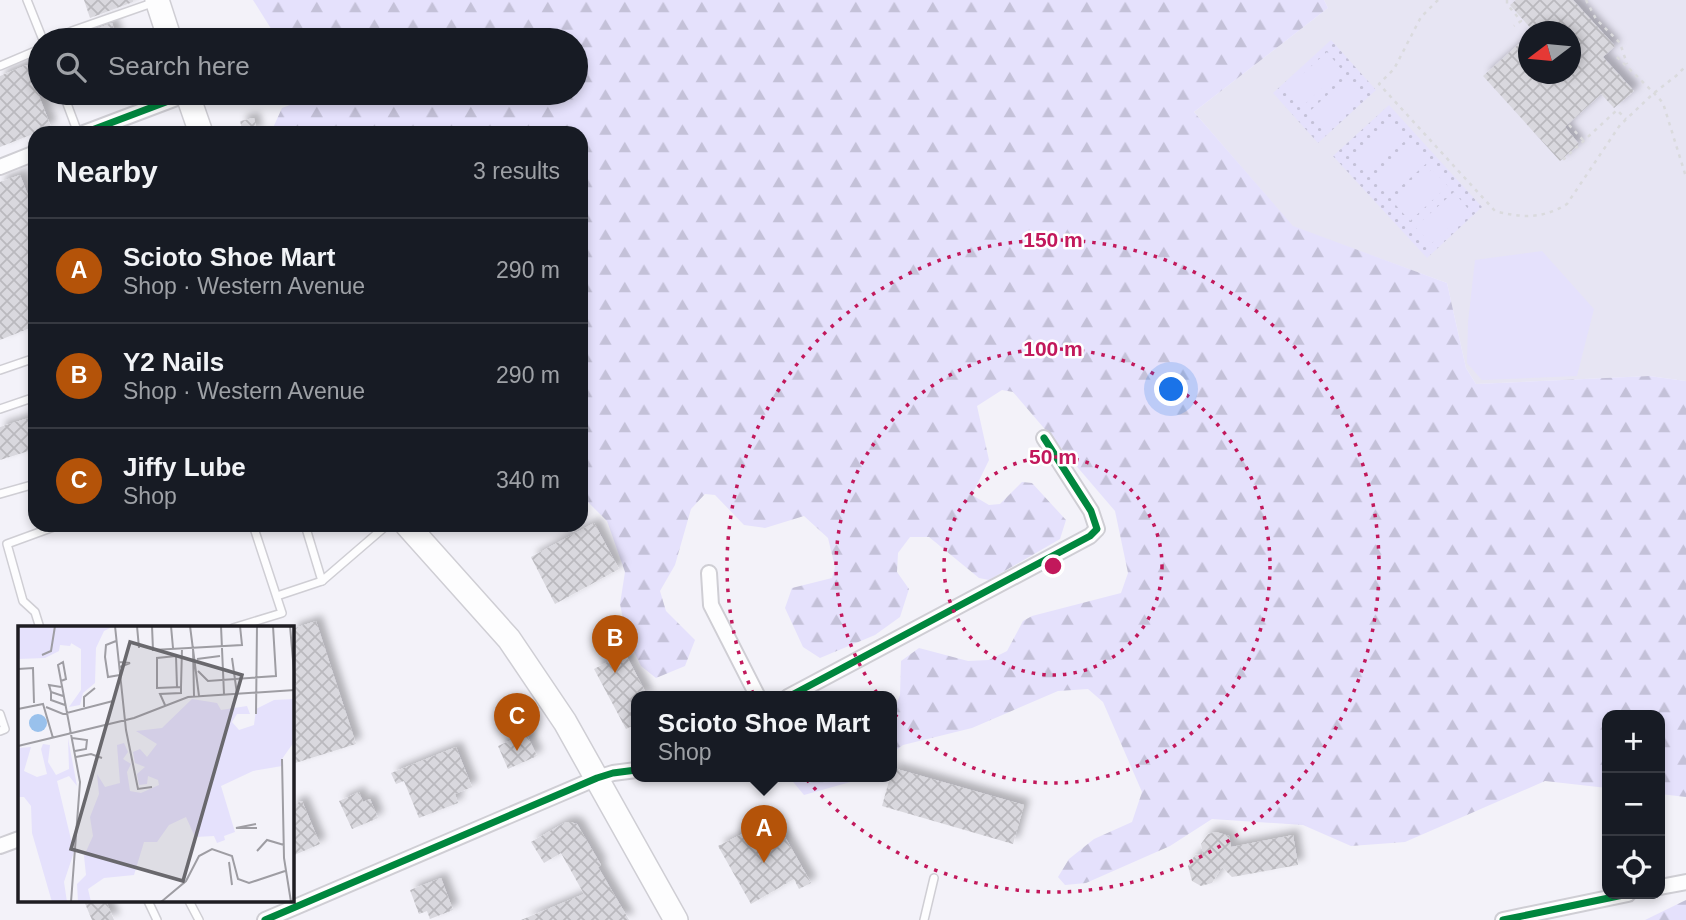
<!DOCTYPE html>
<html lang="en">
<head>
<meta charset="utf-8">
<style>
  :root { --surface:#171b24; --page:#242831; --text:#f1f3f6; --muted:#9ea1a6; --line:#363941; --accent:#b45309 }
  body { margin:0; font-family:Helvetica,sans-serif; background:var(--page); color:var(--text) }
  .controls { position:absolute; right:21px; bottom:21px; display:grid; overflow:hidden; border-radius:14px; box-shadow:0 4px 10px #0003 }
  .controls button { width:63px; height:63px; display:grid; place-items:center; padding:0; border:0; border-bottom:2px solid var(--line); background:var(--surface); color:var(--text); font:35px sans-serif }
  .compass { position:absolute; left:1518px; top:21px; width:63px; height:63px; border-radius:50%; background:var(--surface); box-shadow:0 4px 10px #0003; rotate:254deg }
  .you { position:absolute; left:1172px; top:390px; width:24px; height:24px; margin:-18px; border:5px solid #fff; border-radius:50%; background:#1a73e8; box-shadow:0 0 0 10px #1a73e833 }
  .badge { display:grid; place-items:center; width:46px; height:46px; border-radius:50%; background:var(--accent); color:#fff; font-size:23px; font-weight:700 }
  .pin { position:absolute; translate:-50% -58px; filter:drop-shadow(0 2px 4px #0008) }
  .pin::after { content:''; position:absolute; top:37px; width:24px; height:21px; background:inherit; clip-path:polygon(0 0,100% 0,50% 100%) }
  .popup { position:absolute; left:631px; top:691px; width:266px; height:91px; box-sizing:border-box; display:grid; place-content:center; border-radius:14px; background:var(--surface); filter:drop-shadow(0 2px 5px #0005); font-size:23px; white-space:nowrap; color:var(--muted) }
  .popup b { font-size:26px; color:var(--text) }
  .popup::after { content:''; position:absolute; left:50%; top:100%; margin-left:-14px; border:14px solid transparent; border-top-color:var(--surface) }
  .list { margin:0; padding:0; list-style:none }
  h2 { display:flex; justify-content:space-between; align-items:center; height:91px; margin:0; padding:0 28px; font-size:30px }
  h2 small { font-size:23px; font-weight:400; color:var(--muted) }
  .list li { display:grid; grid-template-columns:46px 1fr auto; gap:21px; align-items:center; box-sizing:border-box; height:105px; padding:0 28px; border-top:2px solid var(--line) }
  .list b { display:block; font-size:26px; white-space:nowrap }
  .list p { margin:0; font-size:23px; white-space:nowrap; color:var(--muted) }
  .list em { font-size:23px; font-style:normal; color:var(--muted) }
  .icon { flex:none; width:38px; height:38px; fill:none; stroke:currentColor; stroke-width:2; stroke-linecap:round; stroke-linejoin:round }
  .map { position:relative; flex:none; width:1686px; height:920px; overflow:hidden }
  .search { position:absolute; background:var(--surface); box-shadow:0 4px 10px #0003; left:28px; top:28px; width:560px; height:77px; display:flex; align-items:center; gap:18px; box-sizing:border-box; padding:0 24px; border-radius:38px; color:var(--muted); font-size:26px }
  .panel { position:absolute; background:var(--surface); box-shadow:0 4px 10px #0003; left:28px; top:126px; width:560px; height:406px; border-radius:21px }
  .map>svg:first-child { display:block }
  .built { fill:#e7e5f3; fill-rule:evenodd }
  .grass { fill:url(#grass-dots) }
  .forest { fill:url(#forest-firs) }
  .pitch { fill:#e5e1fc }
  .building { fill:url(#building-cross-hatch); filter:url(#shadow) }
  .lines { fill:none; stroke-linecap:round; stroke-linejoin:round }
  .service-casing { stroke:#cfced4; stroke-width:10 }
  .minor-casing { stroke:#cfced4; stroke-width:18 }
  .primary-casing { stroke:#cfced4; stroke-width:26 }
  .path { stroke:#dadadd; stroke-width:2.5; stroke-dasharray:3.5 5; stroke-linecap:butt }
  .service { stroke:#fdfdfe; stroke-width:7 }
  .minor { stroke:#fdfdfe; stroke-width:14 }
  .primary { stroke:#fdfdfe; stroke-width:23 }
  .cycleway-casing { stroke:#fff; stroke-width:11 }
  .cycleway { stroke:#00873e; stroke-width:7 }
  .ring { fill:none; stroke:#c2185b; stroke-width:3.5; stroke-dasharray:3.5 7 }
  .inset-road { fill:none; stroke:#9e9da3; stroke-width:2 }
  .view { fill:#69686d; fill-opacity:0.15; stroke:#69686d; stroke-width:3.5 }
  .inset-edge { fill:none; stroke:#1e1d22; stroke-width:3.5 }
  .centre { fill:#c2185b; stroke:#fff; stroke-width:3.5 }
  .ring-label { font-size:21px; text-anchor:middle; font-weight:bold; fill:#c2185b; stroke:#fff; stroke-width:5; stroke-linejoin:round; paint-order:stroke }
</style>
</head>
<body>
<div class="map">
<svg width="1686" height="920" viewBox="0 0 1686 920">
  <defs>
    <pattern id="grass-dots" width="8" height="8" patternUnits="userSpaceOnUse" patternTransform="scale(1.75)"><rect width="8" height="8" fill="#e5e1fc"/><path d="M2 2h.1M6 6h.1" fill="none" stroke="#c4c1d8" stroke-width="1.8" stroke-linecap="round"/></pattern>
    <pattern id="forest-firs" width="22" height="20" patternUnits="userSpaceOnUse" patternTransform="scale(1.75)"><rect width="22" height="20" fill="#e5e1fc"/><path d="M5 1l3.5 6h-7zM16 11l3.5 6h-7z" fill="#c4c1d8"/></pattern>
    <pattern id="building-cross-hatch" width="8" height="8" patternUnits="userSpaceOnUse" patternTransform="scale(1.75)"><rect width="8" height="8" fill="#d9d8de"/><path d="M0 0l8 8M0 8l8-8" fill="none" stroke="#bab9be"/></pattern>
    <filter id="shadow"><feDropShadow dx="6" dy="-6" stdDeviation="3.5" flood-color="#0004"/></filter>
  </defs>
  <rect width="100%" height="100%" fill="#f3f2f9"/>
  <path class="built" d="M1324 0H1686V381L1649 376 1476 384 1466 368 1447 283 1293 227 1194 112 1328 8ZM1528 32H1570V74H1528Z"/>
  <g class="grass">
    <path d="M1331 40 1376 90 1318 143 1273 93Z"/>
    <path d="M1389 105 1482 207 1427 258 1333 156Z"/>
  </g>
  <g class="forest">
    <path d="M253 0H1324L1328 8 1194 112 1293 226 1447 283 1466 368 1476 384 1649 376 1686 381V797L1660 794V715H1607V788L1545 781 1405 842 1351 846 1303 825 1212 819 1170 846 1086 883 1065 885 1058 877 1069 859 1094 839 1132 822 1142 792 1103 702 1088 689 1058 691 972 728 903 745 892 753V716L900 695 901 661 919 648 968 661 989 660 1007 651 1023 621 1032 616 1121 593 1128 573 1115 511 1013 392 1002 390 977 406 989 460 972 495 989 505 1000 504 1022 482 1032 483 1066 520 1060 539 989 580 979 578 929 537H910L898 553 897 572 909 589 900 617 875 635 820 658 803 647 785 608 792 588 832 578 835 567 828 538 804 516 765 528 744 525 715 495 705 494 691 509 675 565 660 591 666 611 695 640 685 666 656 678 641 666 626 635 620 604 625 572 607 521 581 495V133H273L272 130 282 108 303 100 306 93H576V40H285L275 35Z"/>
    <path d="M789 777H859L854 781 804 795Z"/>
    <path d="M1686 900V920H1645Z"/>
  </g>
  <g class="pitch">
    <path d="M1327 52 1342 70 1304 105 1288 87Z"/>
    <path d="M1348 76 1364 94 1325 128 1310 111Z"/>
    <path d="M1390 122 1406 140 1367 174 1352 157Z"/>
    <path d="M1411 145 1427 163 1389 197 1373 180Z"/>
    <path d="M1432 169 1448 186 1410 221 1394 203Z"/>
    <path d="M1454 192 1469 210 1431 244 1415 227Z"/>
    <path d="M1542 251 1594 309 1577 376 1482 380 1467 363 1468 322 1475 260Z"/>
  </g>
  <g class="building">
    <path d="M84 0H133V2L90 18Z"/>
    <path d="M1516 0H1573L1615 46 1603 57 1634 91 1614 108 1601 94 1565 127 1579 144 1560 161 1483 76 1529 35V74H1571V32H1534L1510 5Z"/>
    <path d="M112 23 118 40H68L74 37Z"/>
    <path d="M27 65 51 127 0 147V76Z"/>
    <path d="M254 118 257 133H243L240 121Z"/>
    <path d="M20 175 35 213V326L0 340V182Z"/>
    <path d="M35 416V449L0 460V427Z"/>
    <path d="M594 523 619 569 555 604 531 557Z"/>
    <path d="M316 621 356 744 292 764V629Z"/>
    <path d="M625 653 648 697H636V724L626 729 594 669Z"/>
    <path d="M526 733 537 756 508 769 498 746Z"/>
    <path d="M456 747 472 787 455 794 458 803 419 818 404 781 396 784 391 773Z"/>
    <path d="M893 768 1024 805 1013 844 882 806 890 777H892Z"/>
    <path d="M359 792 363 802 370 799 378 818 352 829 339 801Z"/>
    <path d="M302 801 320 844 292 856V805Z"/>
    <path d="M772 819 784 838 785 837 811 883 799 889 794 879 751 904 718 846Z"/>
    <path d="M570 822 577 824 601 865 598 867 629 920H521L584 894 561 853 544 863 531 842 564 823Z"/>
    <path d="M1216 832 1229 836 1231 847 1293 835 1298 865 1232 877 1222 867 1212 883 1201 886 1192 881 1188 866 1195 855 1203 854 1201 844 1208 834Z"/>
    <path d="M441 878 453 910 430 919 427 911 419 914 410 890Z"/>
    <path d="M84 901H106L114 920H92Z"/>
  </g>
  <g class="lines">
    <defs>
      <g id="service">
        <path d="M27 0 43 40"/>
        <path d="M55 40 72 31 155 2"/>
        <path d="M201 40 212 36 214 40"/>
        <path d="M0 66 40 49"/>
        <path d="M63 93 78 133"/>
        <path d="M231 93 233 98"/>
        <path d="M0 370 35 358"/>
        <path d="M0 409 35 397"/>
        <path d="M0 494 35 484"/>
        <path d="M305 525 322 581 387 525"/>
        <path d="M277 596 322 581"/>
        <path d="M40 628 35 612 23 601 7 544 59 525"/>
        <path d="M233 628 282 613 253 525"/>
        <path d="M0 714 5 729 0 731"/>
        <path d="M148 901 157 920"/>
        <path d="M189 901 199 920"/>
        <path d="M924 920 934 878"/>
      </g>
      <g id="minor">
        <path d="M84 133 187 94"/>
        <path d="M0 167 35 153"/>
        <path d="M709 573 711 605 758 697"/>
        <path d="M788 697 1090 536 1097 529 1091 511 1044 438"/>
        <path d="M0 846 19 839"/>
        <path d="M1660 887 1686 882"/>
        <path d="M265 920 597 778 613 773 636 770"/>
        <path d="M1503 920 1628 894"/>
      </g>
      <g id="primary">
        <path d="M157 0 170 40"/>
        <path d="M187 93 201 133"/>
        <path d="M407 525 509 639 565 722 676 920"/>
      </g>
    </defs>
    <use href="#service" class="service-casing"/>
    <use href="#minor" class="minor-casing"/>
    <use href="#primary" class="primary-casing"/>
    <g class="path">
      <path d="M1438 0 1421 17 1394 69 1379 84 1495 211C1521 218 1543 219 1567 204L1620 125 1654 93 1676 76 1686 66"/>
      <path d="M1507 0V4L1521 21 1514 26"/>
      <path d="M1586 0 1596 19 1620 43 1627 64"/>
      <path d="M1617 57 1654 93 1663 103 1686 177"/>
      <path d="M1569 125 1583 140"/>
      <path d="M1563 158 1564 159 1617 110 1626 119"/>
    </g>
    <use href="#service" class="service"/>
    <use href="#minor" class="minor"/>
    <use href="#primary" class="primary"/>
    <defs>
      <g id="cycleway">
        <path d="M84 133 187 94"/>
        <path d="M788 697 1090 536 1097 529 1091 511 1044 438"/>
        <path d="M265 920 597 778 613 773 636 770"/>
        <path d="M1503 920 1628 894"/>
      </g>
    </defs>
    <use href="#cycleway" class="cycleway-casing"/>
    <use href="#cycleway" class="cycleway"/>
  </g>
  <g class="ring">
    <circle cx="1053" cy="566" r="109"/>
    <circle cx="1053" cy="566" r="217"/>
    <circle cx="1053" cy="566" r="326"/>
  </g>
  <g transform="translate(18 626)">
    <rect width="276" height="276" fill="#f3f2f9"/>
    <path d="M0 0H61L52 20 42 19 41 25 27 32 0 33Z" fill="#e5e1fc"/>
    <path d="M96 0 86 5 78 22 77 57 65 67 62 79 51 81 63 64V23L53 17 57 1ZM174 73 199 77 203 84 229 80 232 88H219L214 96 221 104 236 99 238 83 256 74 276 73V116L264 133V140L235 145 203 160 217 206 206 210 207 214 199 217 196 210 177 211 168 191 151 199 139 216H126L116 249 86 252 70 263 73 276H60L59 258 68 249 66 230 75 210 72 191 81 168 79 148 87 161 102 157 99 119 106 117 110 126 105 133 113 138 109 146 112 165 123 167 141 159 140 154 130 150 129 158 121 159 119 148 127 141 117 137 115 126 122 123 129 131 139 118 118 105 144 102ZM50 112 59 160 51 150 39 155 56 226 46 256 49 276H34L14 207 13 180 6 171H0V122L13 121 6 145 19 151 29 148 23 123 25 118 32 119 30 136 38 149 51 143Z" fill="#e5e1fc"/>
    <path d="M11 97a9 9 0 1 1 18 0a9 9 0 1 1-18 0Z" fill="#99c1ec"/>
    <path class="inset-road" d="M97 0 108 104 120 163 134 161M119 0 121 22M134 0 135 24 224 19 222 0M153 0 155 22M172 0 181 70M203 0 206 68M272 0 277 57M98 15 88 19 87 31 90 51 102 49M175 21 176 70M24 29 33 25 37 0M214 32 219 68M179 33 202 30M101 36 112 37 102 41M0 43 15 42 16 77M180 45 190 55 258 50 255 0M43 55 48 53 45 36 40 39 62 156 53 276M43 61 31 59 33 66 45 70M163 61 164 22M33 66V74L47 79M147 79 142 68 163 67V61L139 62V32L158 30 159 61M28 81 45 88 95 75M66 81V71L77 62M0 83 25 78 35 112M238 88 239 0M54 112 69 114 68 123 57 125M0 120 116 92 170 71 277 64M58 131 73 128 84 132M264 133 266 232 273 276M238 198 218 202H239M239 225 249 214 266 219M211 236 214 259M143 276 168 255 181 230 194 223 214 230 220 253 231 257 267 245"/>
    <path class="view" d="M112 16 224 49 165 255 53 223Z"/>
    <rect width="276" height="276" class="inset-edge"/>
  </g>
  <circle cx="1053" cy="566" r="10" class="centre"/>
  <g class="ring-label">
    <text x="1053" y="247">150 m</text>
    <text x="1053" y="356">100 m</text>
    <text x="1053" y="464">50 m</text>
  </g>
</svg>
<div class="controls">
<button>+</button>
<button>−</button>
<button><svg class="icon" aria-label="locate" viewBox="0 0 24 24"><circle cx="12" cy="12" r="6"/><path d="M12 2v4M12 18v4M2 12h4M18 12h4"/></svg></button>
</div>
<svg class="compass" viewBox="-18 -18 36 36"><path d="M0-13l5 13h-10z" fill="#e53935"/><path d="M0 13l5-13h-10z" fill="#9ea1a6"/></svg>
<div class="you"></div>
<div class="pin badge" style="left:764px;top:863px">A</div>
<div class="popup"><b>Scioto Shoe Mart</b>Shop</div>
<div class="pin badge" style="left:615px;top:673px">B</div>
<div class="pin badge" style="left:517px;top:751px">C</div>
<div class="search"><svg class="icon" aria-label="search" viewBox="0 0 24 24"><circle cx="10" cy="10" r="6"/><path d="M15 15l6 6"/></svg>Search here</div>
<section class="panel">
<h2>Nearby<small>3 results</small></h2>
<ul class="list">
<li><span class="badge">A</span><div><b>Scioto Shoe Mart</b><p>Shop · Western Avenue</p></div><em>290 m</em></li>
<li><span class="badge">B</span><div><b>Y2 Nails</b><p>Shop · Western Avenue</p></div><em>290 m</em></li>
<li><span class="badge">C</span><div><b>Jiffy Lube</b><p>Shop</p></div><em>340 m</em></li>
</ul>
</section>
</div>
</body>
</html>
